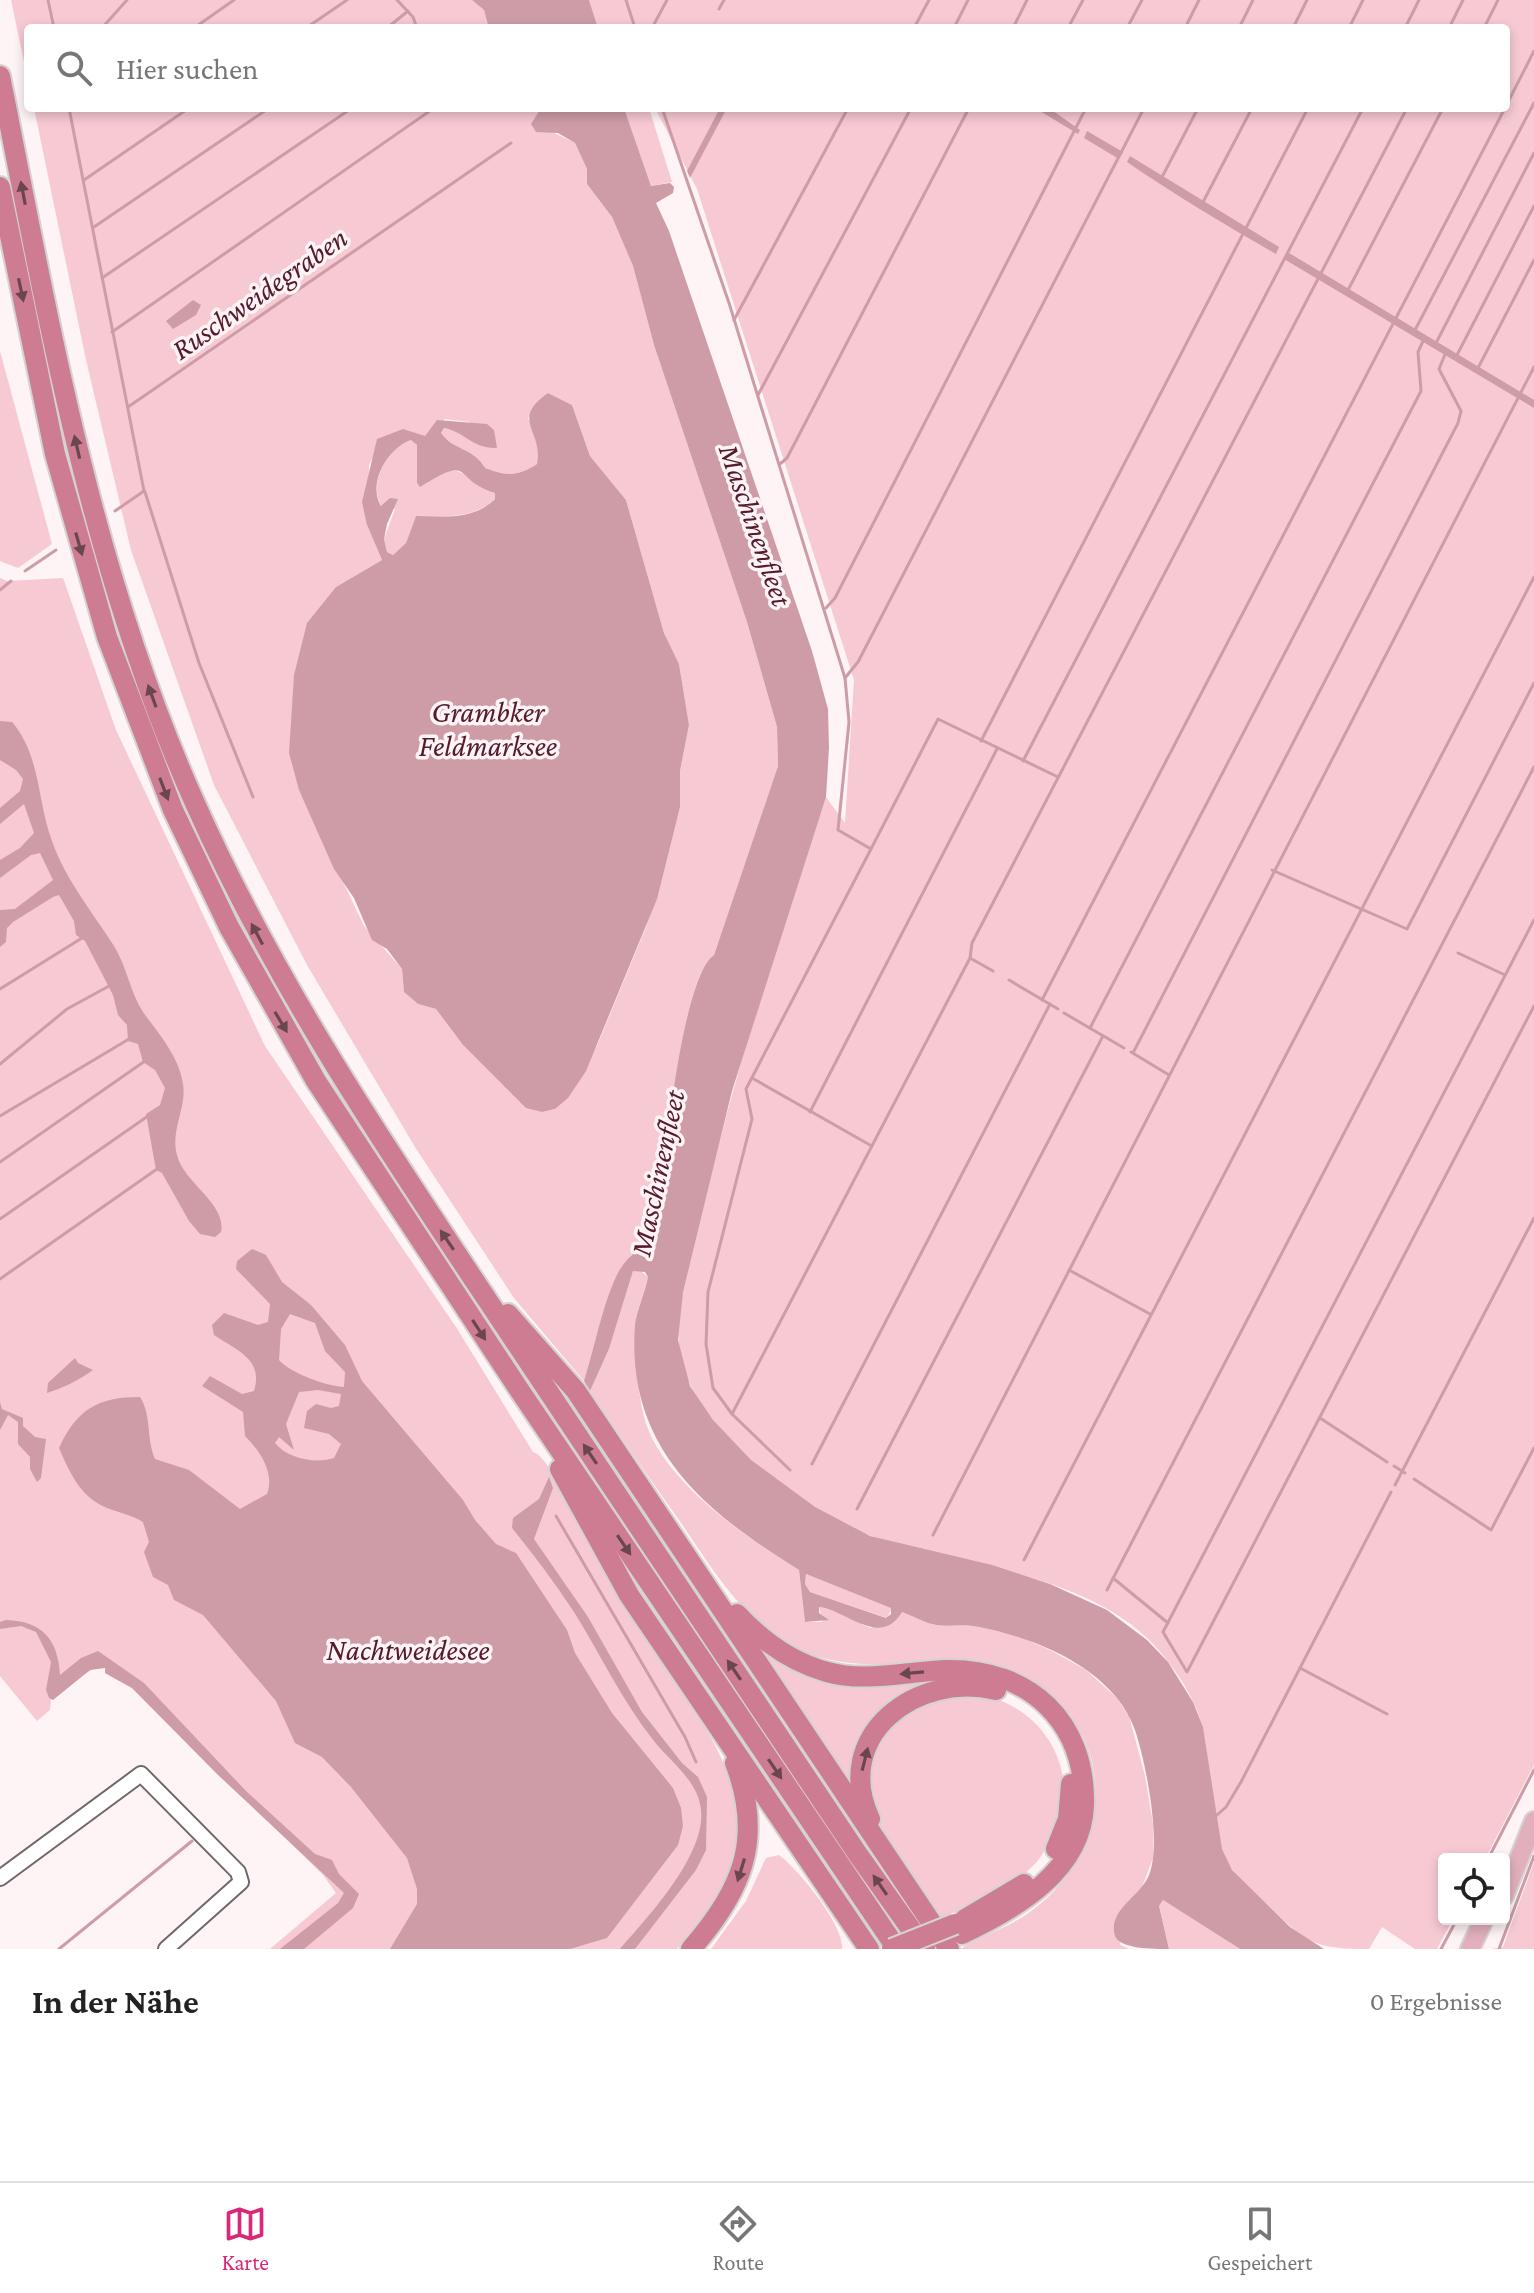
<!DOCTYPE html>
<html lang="de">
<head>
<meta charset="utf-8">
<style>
  :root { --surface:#fff; --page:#f6f6f6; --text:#222; --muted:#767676; --line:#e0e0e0; --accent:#db2777 }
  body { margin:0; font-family:"Crimson Pro",serif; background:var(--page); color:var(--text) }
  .controls { position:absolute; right:24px; bottom:24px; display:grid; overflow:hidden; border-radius:8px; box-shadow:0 4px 12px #0003 }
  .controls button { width:72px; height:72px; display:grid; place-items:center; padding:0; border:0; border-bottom:2px solid var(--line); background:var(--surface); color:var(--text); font:40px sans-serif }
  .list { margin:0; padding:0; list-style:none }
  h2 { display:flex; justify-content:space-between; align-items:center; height:104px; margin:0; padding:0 32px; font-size:34px }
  h2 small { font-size:26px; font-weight:400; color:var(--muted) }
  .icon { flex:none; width:44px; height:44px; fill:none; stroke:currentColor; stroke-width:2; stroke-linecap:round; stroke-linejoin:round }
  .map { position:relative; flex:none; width:1534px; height:1949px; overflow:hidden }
  .search { position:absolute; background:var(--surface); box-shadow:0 4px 12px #0003; left:24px; right:24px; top:24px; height:88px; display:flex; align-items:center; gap:20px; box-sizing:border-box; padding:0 28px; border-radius:8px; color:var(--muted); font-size:30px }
  .sheet { height:232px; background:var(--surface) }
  nav { display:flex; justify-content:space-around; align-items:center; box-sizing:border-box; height:112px; border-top:2px solid var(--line); background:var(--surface); font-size:22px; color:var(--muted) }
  nav a { display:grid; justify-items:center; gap:4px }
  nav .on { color:var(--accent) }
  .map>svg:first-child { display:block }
  .green { fill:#f7c9d3; fill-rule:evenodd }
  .water { fill:#cd9ca7; fill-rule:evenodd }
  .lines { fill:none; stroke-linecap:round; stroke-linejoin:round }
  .stream { stroke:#cd9ca7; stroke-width:3 }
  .minor-casing { stroke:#706769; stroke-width:18 }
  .major-casing { stroke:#d4d3d3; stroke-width:22 }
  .highway-casing { stroke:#d4d3d3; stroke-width:24 }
  .minor { stroke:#fff; stroke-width:14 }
  .major { stroke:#e2b0bd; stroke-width:18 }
  .highway { stroke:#ce7c91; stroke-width:20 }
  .highway-bridge-casing { stroke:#d4d3d3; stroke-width:24; stroke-linecap:butt }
  .highway-bridge { stroke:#ce7c91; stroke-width:20 }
  .oneway { fill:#6a4750 }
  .labels { text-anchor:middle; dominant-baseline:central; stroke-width:7; stroke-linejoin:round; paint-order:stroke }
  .water-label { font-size:30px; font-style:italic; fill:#551a2d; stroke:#fef3f5 }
</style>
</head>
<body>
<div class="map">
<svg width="1534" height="1949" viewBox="0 0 1534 1949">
  <rect width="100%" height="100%" fill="#fef3f5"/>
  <g class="green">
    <path d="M11 0H472L484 10 490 28H28V81Z"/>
    <path d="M589 0H1534V1765L1485 1859H1444V1919H1453L1437 1949H1415L1382 1927 1369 1949C1320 1949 1308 1945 1273 1910 1260 1897 1244 1885 1233 1871 1207 1837 1213 1767 1202 1726 1197 1704 1183 1681 1169 1663 1113 1586 1009 1573 924 1550 907 1546 888 1542 871 1536 804 1511 704 1437 683 1366 668 1315 692 1254 704 1204 737 1066 779 931 826 797L845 823 854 680 697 189 655 108H1506V28H598Z"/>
    <path d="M34 108H541L539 114 548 130 575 143 587 169V184L612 217 633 266 654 345 747 622 777 727 778 766 714 955C685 973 672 1115 666 1152 661 1182 652 1213 643 1243L633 1250 584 1381 514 1298 415 1147 307 965 214 785 131 550 86 360ZM548 393 572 405 590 456 626 500 664 633 679 664 689 725 680 771V807L646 927 597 1046 555 1109 542 1112 526 1107 463 1045 436 1009 418 1004 404 992 402 969 364 926 299 790 336 587 382 560 367 525 369 465 377 449 425 436 445 419 470 422 459 431 444 428 441 433C455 452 473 446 484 468 506 476 517 477 537 464L540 452 528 418Z"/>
    <path d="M624 108H649L672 182 651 186Z"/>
    <path d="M0 351 52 544 18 568 0 561Z"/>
    <path d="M411 440 417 445V482L432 479 446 469C467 470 476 487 496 493L495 499C471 520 446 516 416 516L406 543 393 555 387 552 384 539 395 509 382 507C367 483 388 448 411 440Z"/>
    <path d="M0 578 7 581 63 578 116 730 265 1046 456 1327 533 1452C550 1456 574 1520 586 1538 614 1583 642 1627 670 1672 695 1713 727 1753 735 1802 744 1863 715 1906 677 1949H270L336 1893 323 1875 132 1688 105 1673V1668L99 1666 77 1678 51 1699 50 1710 37 1721 0 1676Z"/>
    <path d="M638 1269 648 1277C645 1293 636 1309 636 1324 636 1352 637 1390 644 1417 661 1481 746 1537 799 1570L805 1622H823L819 1607C836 1609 854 1622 871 1628L902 1612 934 1625 975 1626 1016 1635 1052 1651 1086 1670 1116 1697 1129 1716 1145 1776 1153 1824V1858L1142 1887 1124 1906 1120 1945 1129 1949H960C978 1937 1004 1929 1024 1916 1071 1886 1099 1835 1095 1779 1093 1754 1081 1727 1064 1708 989 1623 887 1692 796 1648 743 1622 712 1568 679 1520 649 1478 619 1434 590 1391L609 1349 633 1271Z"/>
    <path d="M806 1574 892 1608 887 1618 810 1592 805 1584Z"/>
    <path d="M742 1625 790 1663 961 1676 894 1704 858 1799Z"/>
    <path d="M954 1693C966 1694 979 1694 990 1697 1044 1712 1078 1769 1058 1821 1051 1836 1046 1852 1035 1864 1009 1890 973 1905 941 1918L881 1830 869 1804 870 1754 901 1713Z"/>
    <path d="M779 1855C798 1869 845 1926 842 1949H711L746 1901 766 1858Z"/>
    <path d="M1534 1862V1949H1491L1503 1947Z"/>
    <path d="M1163 1900 1240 1949H1169L1159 1906Z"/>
  </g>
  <g class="water">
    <path d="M472 0H589L598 28H489L484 10Z"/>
    <path d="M541 108H624L651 186 670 183 674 187 673 193 656 203 669 231 812 651 828 709 829 748 826 797 732 1091 683 1292 678 1340 690 1386 713 1420 751 1460 815 1507 870 1536 992 1565 1050 1584 1107 1610 1147 1640 1168 1662 1193 1702 1203 1727 1222 1849 1232 1870 1290 1927 1324 1949H1240L1163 1900 1159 1906 1169 1949C1153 1949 1120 1949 1115 1936 1107 1910 1141 1896 1149 1875 1162 1843 1146 1763 1135 1730 1114 1670 1037 1638 979 1627 965 1624 950 1627 936 1625 925 1623 913 1616 902 1612 880 1649 845 1609 819 1607V1613L829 1620 805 1622 799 1570C704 1511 626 1448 635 1325 637 1309 645 1293 648 1277L645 1272 633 1271 609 1349 590 1391 584 1381C595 1347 603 1301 619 1271 626 1259 635 1253 643 1243 656 1225 666 1148 669 1124 673 1091 689 971 714 955L778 766 777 727 747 622 654 345 633 266 612 217 587 184V169L575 143 558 133 536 132 531 124ZM806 1574 891 1608V1614L886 1618 810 1592 805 1584Z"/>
    <path d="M720 108H727L690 178 687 171Z"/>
    <path d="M1035 108H1049L1080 130 1078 134Z"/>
    <path d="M1087 131 1123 152 1119 159 1084 138Z"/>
    <path d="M1130 156 1279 247 1276 254C1225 225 1175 195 1127 162Z"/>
    <path d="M1289 253 1534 400V408L1284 259Z"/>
    <path d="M193 300 201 305 196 315 173 329 166 321Z"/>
    <path d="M548 393 572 405 590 456 626 500 664 633 679 664 689 725 680 771V807L657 899 586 1071 568 1098 555 1109 542 1112 526 1108 463 1045 436 1009 418 1004 404 992 402 969 387 949 372 940 354 898 334 869 299 790 289 753 294 675 307 623 336 587 382 560 367 525 362 502 377 439 403 429 425 436 437 420 487 424 494 430 497 448C473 449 465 432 444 428L441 433C455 452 472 446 485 468 506 476 517 477 537 464 544 431 509 420 548 393ZM411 440 417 445V483L420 487C475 453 450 479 495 493V499C472 521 445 516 416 516L406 543 393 555 387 552 384 539 387 524 398 499 390 498 381 506C367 483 388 448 411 440Z"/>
    <path d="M0 721 12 722C41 756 37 801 52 841 65 879 93 913 114 946 127 967 130 992 143 1012 158 1033 179 1056 183 1084 187 1108 170 1130 177 1155 183 1182 227 1204 221 1232L215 1237 200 1234 189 1221 162 1173 156 1170 146 1114 160 1105 165 1088 155 1070 143 1062 138 1044 128 1041 127 1025 118 1015 113 995 85 941 76 935 74 921 59 895 53 897 13 922 7 928 6 942 0 947V910L15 909 53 880 40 853 31 855 0 878V860L20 848 34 833 24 804 0 824V808L20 791 23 779 16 770 0 760Z"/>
    <path d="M252 1249 266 1255 282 1282 311 1305 345 1345 362 1381 463 1500 475 1520 496 1544 516 1553 567 1630 575 1653 612 1713 673 1788 681 1808 683 1826 678 1845 607 1938 570 1949H390L417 1904V1889L407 1858 351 1787 322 1757 295 1743 276 1701 203 1615 174 1600 168 1585 153 1577 144 1552 149 1542 143 1522C131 1515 120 1513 107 1508 80 1497 70 1473 59 1448 77 1409 98 1397 140 1397 152 1416 146 1438 155 1459L189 1470 240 1509 267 1494C275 1473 260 1451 245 1436L243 1412 202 1386 210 1376 242 1394 254 1391C264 1359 236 1350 214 1335L212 1325 224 1313 258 1325 268 1322 270 1304 236 1269 237 1261ZM290 1314 315 1323 325 1351 345 1372 344 1387C326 1386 290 1373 279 1360L281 1329ZM318 1390 341 1394 339 1406 331 1408 316 1404 307 1411 304 1428 329 1434 341 1444 334 1458C316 1464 288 1459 275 1443L279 1437 294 1450 286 1424 299 1392Z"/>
    <path d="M75 1358 78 1363 93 1370C77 1381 65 1387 47 1393L48 1383Z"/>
    <path d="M0 1402 2 1409 23 1418V1426L35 1437 46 1439 41 1478 37 1482 30 1469V1457L18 1444V1422L8 1415 0 1430Z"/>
    <path d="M549 1477 553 1488 534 1539 588 1617 642 1712 682 1763 698 1777 707 1797 706 1850 696 1870 635 1949H620C648 1917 706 1855 701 1810 698 1780 671 1763 654 1741 622 1701 601 1655 574 1612 555 1583 534 1555 512 1528L513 1518 539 1499Z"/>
    <path d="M6 1620C42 1621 58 1639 60 1675L81 1658 98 1651 144 1683 246 1791 315 1854 332 1860 339 1874 359 1894 353 1908 304 1949H280L338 1903 344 1893 217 1774 132 1688 105 1673V1668L90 1670 53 1700 49 1698 46 1690 51 1662 36 1632 21 1626 0 1629V1622Z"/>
  </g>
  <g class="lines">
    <g class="stream">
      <path d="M48 0 54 28"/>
      <path d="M397 0 413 17 417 28"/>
      <path d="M626 0 635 28"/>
      <path d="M719 9 724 0"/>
      <path d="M102 28 127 0"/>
      <path d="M194 28 234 0"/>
      <path d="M306 28 347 0"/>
      <path d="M387 28 408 11"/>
      <path d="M652 28 667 0"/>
      <path d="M914 28 929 0"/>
      <path d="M954 28 968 0"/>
      <path d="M1013 28 1027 0"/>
      <path d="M1068 28 1083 0"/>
      <path d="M1127 28 1142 0"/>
      <path d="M1185 28 1199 0"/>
      <path d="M1239 28 1253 0"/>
      <path d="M1293 28 1307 0"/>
      <path d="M1349 28 1363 0"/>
      <path d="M1405 28 1419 0"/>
      <path d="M1449 28 1463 0"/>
      <path d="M1484 28 1498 0"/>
      <path d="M1506 106 1534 51"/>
      <path d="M69 108 144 491 115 511"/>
      <path d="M662 108 729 303 845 678 849 722 838 830 871 849 746 1089 752 1119 708 1292 706 1344 713 1388 732 1414 790 1470"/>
      <path d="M1161 179 1198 108"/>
      <path d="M84 180 189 108"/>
      <path d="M1202 204 1252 108"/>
      <path d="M94 227 269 108"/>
      <path d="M102 278 352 108"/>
      <path d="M1347 292 1443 108"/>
      <path d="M734 320 848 108"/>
      <path d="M112 332 434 108"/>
      <path d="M1414 332 1534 103"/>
      <path d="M1435 345 1534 153"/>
      <path d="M1457 355 1534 206"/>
      <path d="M1477 370 1534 260"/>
      <path d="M758 395 911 108"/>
      <path d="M128 407 511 143"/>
      <path d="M780 464 787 458 969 108"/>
      <path d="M145 492 199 663 253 797"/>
      <path d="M25 571 56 550"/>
      <path d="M0 590 11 581"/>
      <path d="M826 608 835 598 1086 108"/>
      <path d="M845 678 858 662 1144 108"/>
      <path d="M981 741 1308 108"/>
      <path d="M1023 761 1363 108"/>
      <path d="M871 849 938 719 1058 777"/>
      <path d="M1272 870 1407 929 1534 683"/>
      <path d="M1534 920 1163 1632 1187 1672 1534 1006"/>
      <path d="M1458 953 1505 975"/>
      <path d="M970 958 993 971"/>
      <path d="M1009 980 1058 1009"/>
      <path d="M0 989 82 938"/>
      <path d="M1042 1000 1505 108"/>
      <path d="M1064 1013 1124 1048"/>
      <path d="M1090 1028 1421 391 1418 352 1424 339"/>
      <path d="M1131 1052 1169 1075"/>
      <path d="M1133 1053 1458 423 1461 411 1439 369 1446 352"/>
      <path d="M0 1064 67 1009 109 986"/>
      <path d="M752 1078 870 1145"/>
      <path d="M810 1112 997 749"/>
      <path d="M0 1116 129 1039"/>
      <path d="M0 1162 145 1061"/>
      <path d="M0 1219 148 1116"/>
      <path d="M1069 1270 1150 1314"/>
      <path d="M0 1279 157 1169"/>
      <path d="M732 1414 970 958 972 943 1407 108"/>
      <path d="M1320 1418 1387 1462"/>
      <path d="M812 1464 1050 1004"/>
      <path d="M1394 1466 1405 1473"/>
      <path d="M1414 1479 1491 1530 1534 1448"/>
      <path d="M1395 1485 1534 1218"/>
      <path d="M857 1509 1103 1036"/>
      <path d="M556 1516 685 1737 696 1762"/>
      <path d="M933 1535 1534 367"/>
      <path d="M1024 1560 1534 577"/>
      <path d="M1113 1578 1168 1623"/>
      <path d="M1107 1590 1534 767"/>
      <path d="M1300 1668 1387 1714"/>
      <path d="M1216 1816 1226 1807 1241 1782 1391 1492"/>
      <path d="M1488 1859 1534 1770"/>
      <path d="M59 1949 192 1841"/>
      <path d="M1441 1949 1457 1919"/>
      <path d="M1499 1949 1534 1856"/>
    </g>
    <defs>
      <path id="minor" d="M0 1878 141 1774 238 1872 241 1882 166 1949"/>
      <g id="major">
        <path d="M1504 1896 1534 1821"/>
        <path d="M1470 1949 1484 1919"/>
      </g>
      <g id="highway">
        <path d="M0 76C49 322 91 571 194 801 276 986 388 1151 500 1319 619 1497 737 1675 857 1853L925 1949"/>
        <path d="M0 187 55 454 107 637 173 810 229 927 316 1081 518 1388 897 1949"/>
        <path d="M508 1314 576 1391 949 1949"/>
        <path d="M560 1469 629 1595 869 1949"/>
        <path d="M737 1614C762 1641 791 1662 827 1672 866 1683 908 1671 948 1670 1030 1669 1086 1722 1084 1805 1082 1871 1015 1909 962 1934"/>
        <path d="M870 1819C831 1735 917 1671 996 1690"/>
        <path d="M1056 1849 1068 1819 1071 1784"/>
        <path d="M965 1919 1024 1884"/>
        <path d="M691 1949C742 1891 764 1839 735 1763"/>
      </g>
    </defs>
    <use href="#minor" class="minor-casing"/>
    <use href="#major" class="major-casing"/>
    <use href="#highway" class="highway-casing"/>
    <use href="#minor" class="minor"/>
    <use href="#major" class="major"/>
    <use href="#highway" class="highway"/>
    <defs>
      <path id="highway-bridge" d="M892 1949 955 1924"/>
    </defs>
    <use href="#highway-bridge" class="highway-bridge-casing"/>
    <use href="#highway-bridge" class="highway-bridge"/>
  </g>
  <defs><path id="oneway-solid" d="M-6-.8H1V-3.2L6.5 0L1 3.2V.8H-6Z" transform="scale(2)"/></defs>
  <g class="oneway">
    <use href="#oneway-solid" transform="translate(23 193) rotate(-101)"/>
    <use href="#oneway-solid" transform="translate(21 290) rotate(78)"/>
    <use href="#oneway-solid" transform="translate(77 447) rotate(-103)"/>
    <use href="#oneway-solid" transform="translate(79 544) rotate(74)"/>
    <use href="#oneway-solid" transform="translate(152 696) rotate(-110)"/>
    <use href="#oneway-solid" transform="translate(164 789) rotate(69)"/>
    <use href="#oneway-solid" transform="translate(257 934) rotate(-118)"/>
    <use href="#oneway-solid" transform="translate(281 1022) rotate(59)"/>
    <use href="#oneway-solid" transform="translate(447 1240) rotate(-124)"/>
    <use href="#oneway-solid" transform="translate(479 1330) rotate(57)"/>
    <use href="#oneway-solid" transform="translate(590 1454) rotate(-124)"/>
    <use href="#oneway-solid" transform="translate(624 1545) rotate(56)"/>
    <use href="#oneway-solid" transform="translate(734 1670) rotate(-124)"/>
    <use href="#oneway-solid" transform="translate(912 1673) rotate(175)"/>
    <use href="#oneway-solid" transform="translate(865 1759) rotate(-76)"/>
    <use href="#oneway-solid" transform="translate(775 1769) rotate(56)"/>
    <use href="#oneway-solid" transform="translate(741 1870) rotate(107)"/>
    <use href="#oneway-solid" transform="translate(880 1885) rotate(-125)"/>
  </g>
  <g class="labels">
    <g class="water-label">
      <text transform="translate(259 293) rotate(-35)">Ruschweidegraben</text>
      <text transform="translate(756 525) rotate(71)">Maschinenfleet</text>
      <text x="488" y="711">Grambker<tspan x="488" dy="34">Feldmarksee</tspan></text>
      <text transform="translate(657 1173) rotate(-78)">Maschinenfleet</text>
      <text x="408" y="1649">Nachtweidesee</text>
    </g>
  </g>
</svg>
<div class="controls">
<button><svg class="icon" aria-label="locate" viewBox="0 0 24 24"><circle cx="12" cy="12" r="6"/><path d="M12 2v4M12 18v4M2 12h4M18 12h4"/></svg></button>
</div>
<div class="search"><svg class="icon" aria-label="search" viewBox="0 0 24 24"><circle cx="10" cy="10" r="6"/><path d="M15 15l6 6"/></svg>Hier suchen</div>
</div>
<section class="sheet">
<h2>In der Nähe<small>0 Ergebnisse</small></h2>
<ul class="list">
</ul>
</section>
<nav>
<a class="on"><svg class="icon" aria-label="map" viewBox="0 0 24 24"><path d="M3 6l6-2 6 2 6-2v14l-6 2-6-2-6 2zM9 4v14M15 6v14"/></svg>Karte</a>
<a><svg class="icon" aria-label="directions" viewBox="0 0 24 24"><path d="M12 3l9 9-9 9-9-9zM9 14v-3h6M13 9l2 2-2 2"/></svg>Route</a>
<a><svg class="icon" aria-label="saved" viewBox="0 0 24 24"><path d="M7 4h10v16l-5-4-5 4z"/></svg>Gespeichert</a>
</nav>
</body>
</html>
